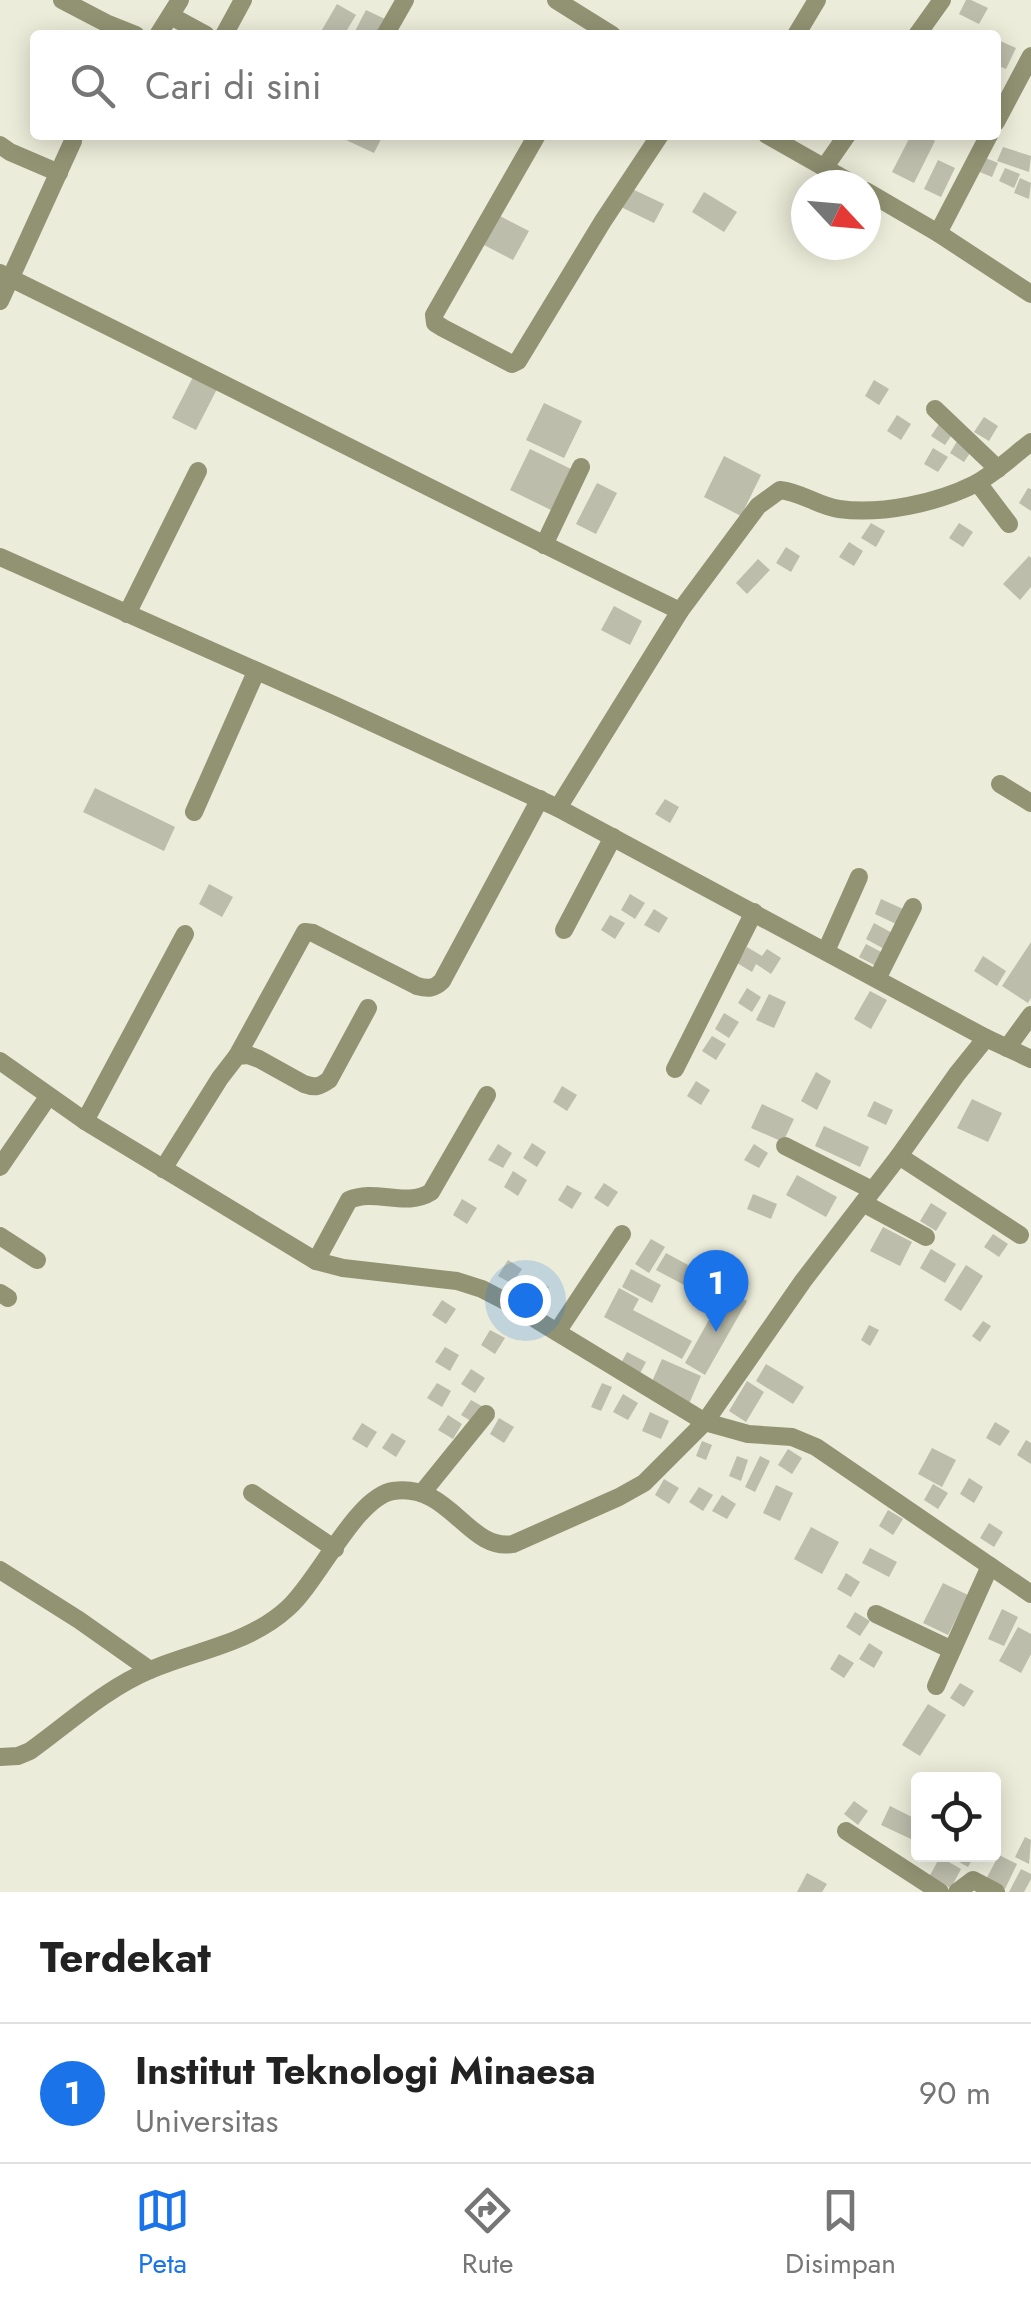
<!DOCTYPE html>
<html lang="id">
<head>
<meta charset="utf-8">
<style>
  :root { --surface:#fff; --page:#f2f2f2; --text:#222; --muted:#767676; --line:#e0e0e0; --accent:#1a73e8 }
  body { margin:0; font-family:Jost,sans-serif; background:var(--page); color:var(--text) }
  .controls { position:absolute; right:30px; bottom:30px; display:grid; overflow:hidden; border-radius:10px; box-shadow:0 5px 25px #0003 }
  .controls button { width:90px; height:90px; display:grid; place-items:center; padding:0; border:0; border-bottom:2px solid var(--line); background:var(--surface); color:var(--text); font:50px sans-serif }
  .compass { position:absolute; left:791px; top:170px; width:90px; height:90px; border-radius:50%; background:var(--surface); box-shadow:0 5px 25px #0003; rotate:116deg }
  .you { position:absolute; left:525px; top:1300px; width:35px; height:35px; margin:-25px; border:8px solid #fff; border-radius:50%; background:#1a73e8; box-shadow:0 0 0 15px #1a73e833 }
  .badge { display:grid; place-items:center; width:65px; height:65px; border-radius:50%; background:var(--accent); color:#fff; font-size:32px; font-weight:700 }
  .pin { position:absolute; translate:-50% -82px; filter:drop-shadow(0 2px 5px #0008) }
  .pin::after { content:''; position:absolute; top:52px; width:35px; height:30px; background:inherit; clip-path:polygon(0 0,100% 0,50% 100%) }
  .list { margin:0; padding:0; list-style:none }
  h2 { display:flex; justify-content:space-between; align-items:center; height:130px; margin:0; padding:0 40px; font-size:42px }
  h2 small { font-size:32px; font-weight:400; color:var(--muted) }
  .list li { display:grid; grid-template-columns:65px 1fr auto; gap:30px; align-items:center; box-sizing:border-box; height:140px; padding:0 40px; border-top:2px solid var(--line) }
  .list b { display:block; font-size:38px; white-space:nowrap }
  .list p { margin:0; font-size:32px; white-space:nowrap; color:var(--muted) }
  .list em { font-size:32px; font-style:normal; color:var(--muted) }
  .icon { flex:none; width:55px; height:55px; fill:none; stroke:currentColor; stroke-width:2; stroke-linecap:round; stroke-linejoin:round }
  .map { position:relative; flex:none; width:1031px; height:1892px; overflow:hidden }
  .search { position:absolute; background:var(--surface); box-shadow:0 5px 25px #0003; left:30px; right:30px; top:30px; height:110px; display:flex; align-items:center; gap:25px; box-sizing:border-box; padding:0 35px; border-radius:10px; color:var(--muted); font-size:38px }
  .sheet { height:270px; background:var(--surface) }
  nav { display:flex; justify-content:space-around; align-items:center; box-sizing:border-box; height:140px; border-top:2px solid var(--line); background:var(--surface); font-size:28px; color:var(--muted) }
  nav a { display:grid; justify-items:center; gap:5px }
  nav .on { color:var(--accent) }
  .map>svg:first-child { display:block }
  .building { fill:#bcbdab }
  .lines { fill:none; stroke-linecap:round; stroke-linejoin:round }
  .minor { stroke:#929373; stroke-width:18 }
</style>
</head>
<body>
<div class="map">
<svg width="1031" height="1892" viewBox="0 0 1031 1892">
  <rect width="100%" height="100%" fill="#ebecd9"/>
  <g class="building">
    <path d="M966 0H971L988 8 979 24 959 14Z"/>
    <path d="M337 4 356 15 344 35H319Z"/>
    <path d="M366 10 387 20 380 35H353Z"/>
    <path d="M996 39 1016 48 1006 69 996 65Z"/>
    <path d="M348 135H383L374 153 346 140Z"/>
    <path d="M911 135H923L935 141 914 183 892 172Z"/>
    <path d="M1003 147 1031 156 1029 172 997 161Z"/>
    <path d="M983 157 998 163 992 177 977 171Z"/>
    <path d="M938 160 955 168 941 197 924 189Z"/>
    <path d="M1005 168 1020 174 1014 188 999 181Z"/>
    <path d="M1020 178 1031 183 1029 199 1014 193Z"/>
    <path d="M630 188 664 204 654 223 621 207Z"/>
    <path d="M704 192 737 212 724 232 692 212Z"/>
    <path d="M500 216 529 231 513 260 484 245Z"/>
    <path d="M193 377 217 389 196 430 172 418Z"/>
    <path d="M874 380 889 389 879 405 865 396Z"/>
    <path d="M544 403 582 421 564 458 526 440Z"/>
    <path d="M897 415 911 424 901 440 887 431Z"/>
    <path d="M984 417 998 426 989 441 974 432Z"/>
    <path d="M941 421 955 430 945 445 931 436Z"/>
    <path d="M959 438 974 447 964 462 950 453Z"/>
    <path d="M933 448 948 457 938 472 924 464Z"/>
    <path d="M530 449 571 469 551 510 510 490Z"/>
    <path d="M724 456 761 475 741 516 704 497Z"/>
    <path d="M597 483 617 493 596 534 576 524Z"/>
    <path d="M1028 488 1031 489V511L1019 503Z"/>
    <path d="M871 523 885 531 876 547 861 538Z"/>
    <path d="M959 523 973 532 963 547 949 538Z"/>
    <path d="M849 542 863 551 854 566 839 557Z"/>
    <path d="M786 547 800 556 791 572 776 563Z"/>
    <path d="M1029 556 1031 558V587L1020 600 1003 584Z"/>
    <path d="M758 559 770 570 747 594 736 583Z"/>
    <path d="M614 606 642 621 630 645 601 630Z"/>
    <path d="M95 788 175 827 164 851 83 812Z"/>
    <path d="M665 799 679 807 670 823 655 814Z"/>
    <path d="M209 884 233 897 222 917 199 904Z"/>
    <path d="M630 894 645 903 635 919 621 910Z"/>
    <path d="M881 899 903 909 896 924 875 914Z"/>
    <path d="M654 909 668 918 659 933 644 925Z"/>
    <path d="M610 915 625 923 615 939 601 930Z"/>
    <path d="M874 923 894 934 886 950 866 939Z"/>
    <path d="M1031 942V998L1028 1003 1002 986Z"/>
    <path d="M866 944 883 953 876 966 859 957Z"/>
    <path d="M747 947 762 956 767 949 781 958 771 974 756 964 752 972 737 963Z"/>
    <path d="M983 956 1006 971 997 986 974 971Z"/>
    <path d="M747 988 761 997 752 1012 738 1003Z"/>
    <path d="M870 991 887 1000 871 1029 854 1019Z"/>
    <path d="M769 994 786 1002 774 1028 756 1020Z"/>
    <path d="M724 1013 739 1022 729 1038 715 1029Z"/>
    <path d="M712 1036 726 1044 716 1060 702 1051Z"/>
    <path d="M816 1072 831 1081 817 1110 801 1101Z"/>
    <path d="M696 1081 710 1090 701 1105 687 1096Z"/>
    <path d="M562 1086 577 1095 567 1111 553 1102Z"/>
    <path d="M972 1099 1002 1113 988 1142 957 1128Z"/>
    <path d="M874 1101 893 1110 886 1125 867 1116Z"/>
    <path d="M762 1104 794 1119 783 1142 751 1128Z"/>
    <path d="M824 1126 869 1147 860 1167 815 1146Z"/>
    <path d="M532 1143 546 1152 537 1167 523 1158Z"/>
    <path d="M498 1144 512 1153 503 1168 488 1160Z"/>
    <path d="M754 1144 768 1153 759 1168 744 1160Z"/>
    <path d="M513 1171 527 1180 518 1196 504 1187Z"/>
    <path d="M797 1175 837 1197 826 1217 786 1195Z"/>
    <path d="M604 1183 618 1192 608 1207 594 1198Z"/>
    <path d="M567 1185 582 1193 572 1209 558 1200Z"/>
    <path d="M753 1194 777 1204 771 1219 747 1209Z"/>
    <path d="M462 1199 477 1208 467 1224 453 1215Z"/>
    <path d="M931 1203 947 1213 936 1231 920 1221Z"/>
    <path d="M883 1227 912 1242 900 1266 870 1251Z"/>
    <path d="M993 1234 1008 1244 999 1257 984 1247Z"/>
    <path d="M651 1239 665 1247 649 1273 635 1264Z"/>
    <path d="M931 1249 956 1264 945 1283 920 1268Z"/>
    <path d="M666 1253 710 1277 701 1294 656 1270Z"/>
    <path d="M508 1260 522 1269 512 1284 498 1276Z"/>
    <path d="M966 1265 983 1276 961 1311 944 1300Z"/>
    <path d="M631 1269 661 1285 652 1303 622 1287Z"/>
    <path d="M535 1278 549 1287 539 1302 525 1293Z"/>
    <path d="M619 1288 639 1299 633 1310 692 1341 682 1359 604 1317Z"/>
    <path d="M726 1289 747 1301 705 1375 685 1363Z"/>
    <path d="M442 1300 456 1309 446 1324 432 1315Z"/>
    <path d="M983 1321 991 1326 980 1342 972 1336Z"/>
    <path d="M869 1325 879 1330 870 1346 861 1340Z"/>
    <path d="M490 1330 505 1338 495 1354 481 1345Z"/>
    <path d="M445 1347 459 1355 450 1371 435 1362Z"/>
    <path d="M627 1352 646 1362 637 1379 618 1369Z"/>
    <path d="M662 1359 701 1376 689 1404 650 1386Z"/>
    <path d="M766 1364 804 1387 793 1404 756 1381Z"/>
    <path d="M471 1369 485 1378 475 1393 461 1384Z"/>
    <path d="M747 1381 764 1392 746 1422 729 1411Z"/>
    <path d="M437 1383 451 1391 442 1407 427 1398Z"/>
    <path d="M602 1383 612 1387 601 1411 591 1407Z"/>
    <path d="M623 1394 638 1403 628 1420 613 1412Z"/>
    <path d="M471 1400 485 1408 476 1424 461 1415Z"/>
    <path d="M650 1412 669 1421 661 1439 642 1431Z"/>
    <path d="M448 1415 462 1424 453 1439 438 1430Z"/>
    <path d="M499 1418 514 1427 504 1443 490 1434Z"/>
    <path d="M995 1422 1010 1431 1000 1446 986 1438Z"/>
    <path d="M362 1423 377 1432 367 1448 352 1439Z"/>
    <path d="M392 1433 406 1441 396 1457 382 1448Z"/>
    <path d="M1026 1440 1031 1443V1464L1017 1455Z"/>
    <path d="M702 1441 712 1445 706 1460 696 1456Z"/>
    <path d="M932 1448 956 1460 942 1487 918 1474Z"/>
    <path d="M788 1449 802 1458 792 1474 778 1465Z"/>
    <path d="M737 1456 748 1460 741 1481 729 1476Z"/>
    <path d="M760 1456 770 1461 755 1492 745 1487Z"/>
    <path d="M969 1478 983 1487 974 1503 960 1494Z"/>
    <path d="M664 1479 679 1488 669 1504 655 1495Z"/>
    <path d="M933 1484 948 1493 938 1509 924 1500Z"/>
    <path d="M776 1485 793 1493 780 1521 763 1513Z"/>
    <path d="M699 1487 713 1495 703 1511 689 1502Z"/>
    <path d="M722 1495 736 1504 727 1519 712 1511Z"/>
    <path d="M888 1510 903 1519 893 1535 879 1526Z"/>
    <path d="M989 1523 1003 1532 994 1547 980 1538Z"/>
    <path d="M811 1527 839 1542 822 1574 794 1559Z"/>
    <path d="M870 1548 897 1562 889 1577 862 1563Z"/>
    <path d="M846 1573 860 1582 851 1597 837 1589Z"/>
    <path d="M943 1583 968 1595 948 1635 923 1623Z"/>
    <path d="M1002 1609 1018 1617 1004 1646 988 1639Z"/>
    <path d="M855 1612 870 1621 860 1636 846 1627Z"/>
    <path d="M1018 1627 1031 1634V1654L1021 1673 999 1661Z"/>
    <path d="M869 1643 883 1652 874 1668 859 1659Z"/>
    <path d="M839 1654 854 1663 844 1678 830 1669Z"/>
    <path d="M960 1683 974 1691 964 1707 950 1698Z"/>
    <path d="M928 1704 946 1715 920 1756 902 1745Z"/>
    <path d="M854 1801 868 1811 858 1825 844 1814Z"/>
    <path d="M890 1806 918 1820 911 1839 881 1825Z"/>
    <path d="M1025 1837 1031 1840 1029 1864 1015 1857Z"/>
    <path d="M945 1854H975L968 1867Z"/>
    <path d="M999 1855 1017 1864 1005 1889 986 1879Z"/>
    <path d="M940 1857 961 1869 951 1888 929 1877Z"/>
    <path d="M1021 1869 1031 1874V1879L1024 1892H1009Z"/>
    <path d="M807 1873 827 1884 822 1892H797Z"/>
  </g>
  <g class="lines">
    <g class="minor">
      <path d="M62 0 106 23 136 35"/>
      <path d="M556 0 612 35"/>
      <path d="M171 16 206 35"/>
      <path d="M158 35 180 0"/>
      <path d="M224 35 243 0"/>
      <path d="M385 35 405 0"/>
      <path d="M796 35 817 0"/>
      <path d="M917 35 942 0"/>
      <path d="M996 122 1031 56"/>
      <path d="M537 135 434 315 435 323 443 328 512 364 518 361 603 221 660 135"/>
      <path d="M767 135 855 185"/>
      <path d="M0 145 10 152 59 173"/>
      <path d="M824 168 847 135"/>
      <path d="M866 191 938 233 1031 294"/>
      <path d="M938 233 989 135"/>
      <path d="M0 273C227 384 452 501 680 611L758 506 780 490C801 492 818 506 839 509 881 515 937 503 975 484 995 473 1013 456 1031 442"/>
      <path d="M0 301 73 141"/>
      <path d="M935 409 998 469"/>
      <path d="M978 483 1009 524"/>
      <path d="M544 545 581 467"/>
      <path d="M0 557 336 706 558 808 986 1038 1031 1059"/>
      <path d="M127 614 198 471"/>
      <path d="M1000 784 1031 803"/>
      <path d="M558 808 680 611"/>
      <path d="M194 812 256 672"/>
      <path d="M564 930 613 837"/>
      <path d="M826 951 859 877"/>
      <path d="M877 979 913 907"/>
      <path d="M1007 1048 1031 1015"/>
      <path d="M237 1056 305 932 313 933 417 986C428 989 434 989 442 981L540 799"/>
      <path d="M0 1061 85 1121 316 1261 343 1268 457 1281 482 1289 509 1303 705 1422 748 1434 792 1437 816 1447 1031 1594"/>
      <path d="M675 1069 754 912"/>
      <path d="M85 1121 185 934"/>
      <path d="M785 1146 872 1190"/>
      <path d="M899 1156 1020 1235"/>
      <path d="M0 1167 48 1097"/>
      <path d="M163 1169 220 1078 237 1056 248 1055 259 1059 304 1084C315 1088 319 1087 329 1080L368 1008"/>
      <path d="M863 1203 926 1237"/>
      <path d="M0 1236 37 1260"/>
      <path d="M316 1261 349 1200C375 1188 406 1208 431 1192L487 1095"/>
      <path d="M0 1293 8 1298"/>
      <path d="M557 1332 622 1234"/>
      <path d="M252 1493 335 1549"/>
      <path d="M422 1493 486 1414"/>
      <path d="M0 1570 79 1620 150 1670"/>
      <path d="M876 1614 952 1650"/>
      <path d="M936 1686 990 1566"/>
      <path d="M0 1757 18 1756 30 1751C69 1723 105 1689 150 1670 197 1650 249 1644 288 1608 319 1580 356 1497 393 1491 450 1482 468 1552 513 1544L619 1497 644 1483 705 1422 803 1281 899 1156 957 1074 986 1038"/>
      <path d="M846 1831 940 1892"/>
      <path d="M957 1892 973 1880 996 1892"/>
    </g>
  </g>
</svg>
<div class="controls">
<button><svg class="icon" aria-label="locate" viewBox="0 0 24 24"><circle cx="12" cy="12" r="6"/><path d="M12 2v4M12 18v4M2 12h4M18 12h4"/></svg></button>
</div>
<svg class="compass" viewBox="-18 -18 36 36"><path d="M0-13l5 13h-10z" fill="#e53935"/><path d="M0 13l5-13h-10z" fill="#767676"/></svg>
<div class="you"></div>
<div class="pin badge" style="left:716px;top:1332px">1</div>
<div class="search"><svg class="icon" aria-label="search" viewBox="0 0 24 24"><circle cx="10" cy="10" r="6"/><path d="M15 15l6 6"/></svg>Cari di sini</div>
</div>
<section class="sheet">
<h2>Terdekat<small></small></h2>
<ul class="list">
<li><span class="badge">1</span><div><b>Institut Teknologi Minaesa</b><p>Universitas</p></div><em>90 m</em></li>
</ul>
</section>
<nav>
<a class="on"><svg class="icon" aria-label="map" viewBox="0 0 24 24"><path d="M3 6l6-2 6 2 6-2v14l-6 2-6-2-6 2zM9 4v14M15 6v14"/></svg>Peta</a>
<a><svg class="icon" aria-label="directions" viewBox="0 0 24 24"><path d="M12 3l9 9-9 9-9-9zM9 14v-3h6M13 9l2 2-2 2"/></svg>Rute</a>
<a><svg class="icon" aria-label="saved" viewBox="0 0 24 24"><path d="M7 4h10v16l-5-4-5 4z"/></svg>Disimpan</a>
</nav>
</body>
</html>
